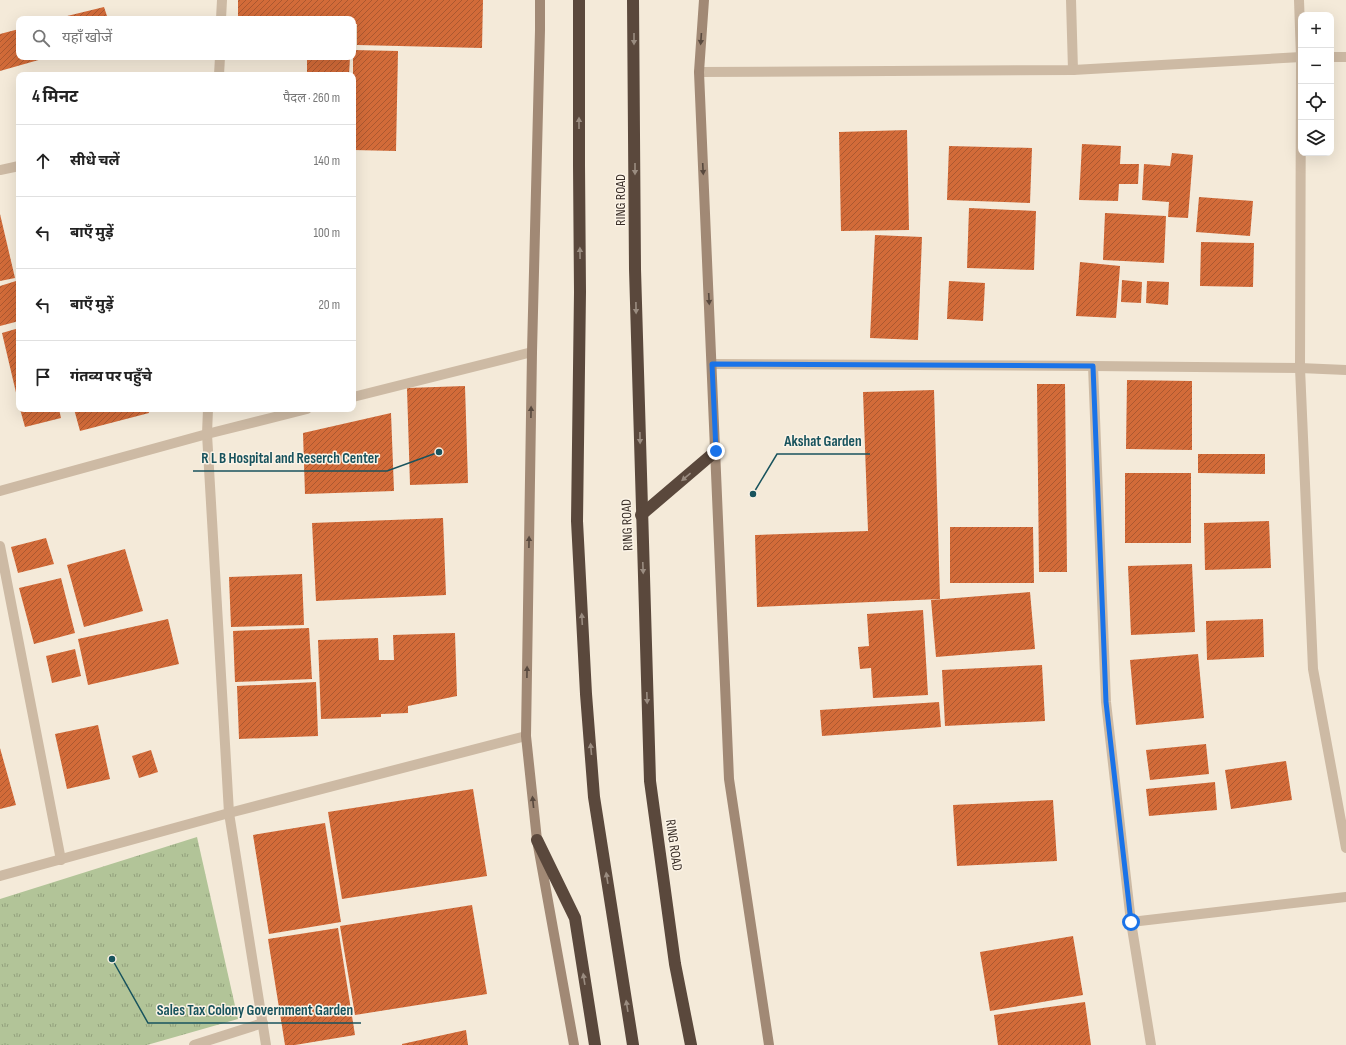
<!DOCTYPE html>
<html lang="hi">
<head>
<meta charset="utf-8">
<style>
  :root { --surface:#fff; --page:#f2f2f2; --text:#222; --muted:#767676; --line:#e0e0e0 }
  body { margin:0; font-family:"Sofia Sans Condensed","Noto Sans Devanagari",sans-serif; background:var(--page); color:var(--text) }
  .controls { position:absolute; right:12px; top:12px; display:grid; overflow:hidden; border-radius:8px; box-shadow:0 4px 16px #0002 }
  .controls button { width:36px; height:36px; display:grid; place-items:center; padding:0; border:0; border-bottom:1px solid var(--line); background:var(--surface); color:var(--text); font:20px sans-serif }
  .stop { position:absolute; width:12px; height:12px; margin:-9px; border:3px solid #1a73e8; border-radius:50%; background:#fff }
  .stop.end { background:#1a73e8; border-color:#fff; box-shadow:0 1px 4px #0008 }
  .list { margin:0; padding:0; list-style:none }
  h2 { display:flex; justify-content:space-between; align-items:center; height:52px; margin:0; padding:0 16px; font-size:17px }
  h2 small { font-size:13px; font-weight:400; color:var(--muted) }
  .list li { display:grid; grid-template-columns:26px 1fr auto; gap:12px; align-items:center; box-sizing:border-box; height:72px; padding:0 16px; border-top:1px solid var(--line) }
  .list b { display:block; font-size:15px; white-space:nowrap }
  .list em { font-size:13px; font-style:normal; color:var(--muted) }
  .icon { flex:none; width:22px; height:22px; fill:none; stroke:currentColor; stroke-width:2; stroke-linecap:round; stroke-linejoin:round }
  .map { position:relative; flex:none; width:1346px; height:1045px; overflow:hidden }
  .search { position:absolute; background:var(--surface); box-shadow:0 4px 16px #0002; left:16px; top:16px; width:340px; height:44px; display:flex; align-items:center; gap:10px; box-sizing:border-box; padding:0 14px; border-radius:8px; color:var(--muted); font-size:15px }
  .panel { position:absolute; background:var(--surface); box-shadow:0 4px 16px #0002; left:16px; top:72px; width:340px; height:340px; border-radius:8px }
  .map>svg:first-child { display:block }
  .grass { fill:url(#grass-tufts) }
  .building { fill:url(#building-hatch) }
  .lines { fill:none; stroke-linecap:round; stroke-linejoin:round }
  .lane { stroke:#cdbaa4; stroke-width:10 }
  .street { stroke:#cdbaa4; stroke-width:10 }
  .secondary { stroke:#a18975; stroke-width:10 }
  .highway { stroke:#5a483c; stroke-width:12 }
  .oneway { fill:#9a8c80 }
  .oneway2 { fill:#58493e }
  .route { stroke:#1a73e8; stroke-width:5 }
  .labels { text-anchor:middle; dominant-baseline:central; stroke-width:3; stroke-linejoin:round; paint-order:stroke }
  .street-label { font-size:14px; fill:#382d26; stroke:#fbf3e6 }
  .leader { fill:none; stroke:#18535d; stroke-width:1.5 }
  .callout-dot { fill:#18535d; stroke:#fbf3e6; stroke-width:1.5 }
  .callout-label { font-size:15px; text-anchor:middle; font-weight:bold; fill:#18535d; stroke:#fbf3e6; stroke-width:3; stroke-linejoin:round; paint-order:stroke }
</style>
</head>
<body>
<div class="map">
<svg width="1346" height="1045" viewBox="0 0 1346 1045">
  <defs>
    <pattern id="grass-tufts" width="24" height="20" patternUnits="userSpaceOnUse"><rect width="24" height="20" fill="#b2c498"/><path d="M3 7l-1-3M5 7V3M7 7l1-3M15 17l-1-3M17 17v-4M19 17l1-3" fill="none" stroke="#92a07c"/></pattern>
    <pattern id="building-hatch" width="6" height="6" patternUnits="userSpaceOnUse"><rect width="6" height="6" fill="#d26b39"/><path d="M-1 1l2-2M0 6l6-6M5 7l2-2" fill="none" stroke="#ab5830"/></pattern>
  </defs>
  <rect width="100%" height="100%" fill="#f4ead9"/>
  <path class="grass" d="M197 837 238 1019 147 1045H0V899Z"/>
  <g class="building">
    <path d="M238 0H483L482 48 357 45V24H353V19H238Z"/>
    <path d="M104 7 108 19H59V18Z"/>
    <path d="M19 29V57H49L0 71V34Z"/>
    <path d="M353 50 398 51 396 151 353 150Z"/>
    <path d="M307 57H350L349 75H307Z"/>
    <path d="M907 130 909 230 841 231 839 132Z"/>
    <path d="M1082 144 1121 146 1120 164H1139L1138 184H1119L1118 201 1079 200Z"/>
    <path d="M949 146 1032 148 1030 203 947 200Z"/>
    <path d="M1172 153 1193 155 1188 218 1168 217 1169 202 1142 200 1144 164 1170 166Z"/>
    <path d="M1199 197 1253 201 1250 236 1196 232Z"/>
    <path d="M969 208 1036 211 1034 270 967 268Z"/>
    <path d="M1105 213 1166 216 1164 263 1103 260Z"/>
    <path d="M0 214 15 278 0 281Z"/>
    <path d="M875 235 922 237 918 340 870 338Z"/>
    <path d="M1201 242 1254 243 1253 287 1200 286Z"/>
    <path d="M1080 262 1120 266 1116 318 1076 316Z"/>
    <path d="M1122 280 1142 282 1141 303 1121 302Z"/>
    <path d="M16 281 19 290V321L0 326V286Z"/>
    <path d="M949 281 985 283 983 321 947 319Z"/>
    <path d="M1147 281 1169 282 1168 305 1146 303Z"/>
    <path d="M19 328V401H18L2 333Z"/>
    <path d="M1127 380 1192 381V450L1126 449Z"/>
    <path d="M1037 384H1065L1067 572H1039Z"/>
    <path d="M465 386 468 483 410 485 407 388Z"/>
    <path d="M934 390 940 599 757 607 755 535 868 531 863 392Z"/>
    <path d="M20 409H59L61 418 25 427Z"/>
    <path d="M74 409H148L149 413 80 431Z"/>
    <path d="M391 413 394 491 305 494 303 433Z"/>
    <path d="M1198 454H1265V474L1198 473Z"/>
    <rect x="1125" y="473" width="66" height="70"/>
    <path d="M443 518 446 595 316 601 312 523Z"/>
    <path d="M1269 521 1271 568 1205 570 1204 523Z"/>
    <path d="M950 527H1033L1034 583H950Z"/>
    <path d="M46 538 54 564 18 573 11 547Z"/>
    <path d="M125 549 143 611 84 627 67 565Z"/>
    <path d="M1192 564 1195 632 1131 635 1128 566Z"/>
    <path d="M302 574 304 625 231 627 229 577Z"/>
    <path d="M61 578 75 633 34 644 19 588Z"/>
    <path d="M1030 592 1035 649 936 657 931 600Z"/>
    <path d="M923 610 928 695 873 698 871 668 860 669 858 647 869 646 867 614Z"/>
    <path d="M168 619 179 664 88 685 78 639Z"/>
    <path d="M1263 619 1264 657 1207 660 1206 621Z"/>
    <path d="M309 628 312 679 235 682 233 631Z"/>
    <path d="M455 633 457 696 408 706V713L381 714V717L321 719 318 640 378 638 379 660H394L393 635Z"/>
    <path d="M75 649 81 676 52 683 46 656Z"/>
    <path d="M1198 654 1204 718 1136 725 1130 660Z"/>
    <path d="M1042 665 1045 721 945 726 942 670Z"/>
    <path d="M316 682 318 736 239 739 237 686Z"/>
    <path d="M939 702 941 727 822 736 820 710Z"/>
    <path d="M98 725 110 779 67 789 55 734Z"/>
    <path d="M1206 744 1209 774 1150 780 1146 750Z"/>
    <path d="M0 748 16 805 0 809Z"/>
    <path d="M151 750 158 772 139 778 132 756Z"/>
    <path d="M1286 761 1292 800 1231 809 1225 770Z"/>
    <path d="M1215 782 1217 810 1149 816 1146 789Z"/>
    <path d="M473 789 487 876 342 899 328 812Z"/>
    <path d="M1053 800 1057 861 957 866 953 805Z"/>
    <path d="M325 823 341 922 269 934 253 835Z"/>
    <path d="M472 905 487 994 355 1015 340 926Z"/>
    <path d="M338 928 355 1035 295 1045H285L268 939Z"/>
    <path d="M1073 936 1083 995 990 1011 980 952Z"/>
    <path d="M1085 1002 1091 1045H998L994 1015Z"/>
    <path d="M466 1030 468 1045H402V1044Z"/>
  </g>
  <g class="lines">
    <path class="lane" d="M1299 0 1301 57"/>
    <g class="street">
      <path d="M1071 0 1073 70"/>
      <path d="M221 19 222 0"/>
      <path d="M1301 57 1300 368 1313 669 1346 848"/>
      <path d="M1331 57H1346"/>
      <path d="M699 72 1073 70 1301 57"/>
      <path d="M219 75 220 57"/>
      <path d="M0 170 19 166"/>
      <path d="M712 364 1093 366 1300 368 1346 370"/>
      <path d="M1093 366 1106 702 1131 922 1151 1045"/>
      <path d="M353 397 532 352"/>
      <path d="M208 409 207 434 229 813 266 1045"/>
      <path d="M0 491 207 434 307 409"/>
      <path d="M0 546 61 860"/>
      <path d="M0 876 229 813 526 736"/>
      <path d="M1131 922 1346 897"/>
      <path d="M194 1045 263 1023"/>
    </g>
    <g class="secondary">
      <path d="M540 0V30L532 352 526 736 537 840 574 1045"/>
      <path d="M704 0 699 72 729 779 769 1045"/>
    </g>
    <g class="highway">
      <path d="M579 0V165L580 292 577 521 586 694 594 797 633 1045"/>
      <path d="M633 0 635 269 650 781 675 964 691 1045"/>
      <path d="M641 515 716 451"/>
      <path d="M537 840 575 918 595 1045"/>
    </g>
  </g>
  <defs><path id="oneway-solid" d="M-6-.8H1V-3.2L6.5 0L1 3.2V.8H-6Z"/></defs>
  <g class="oneway">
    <use href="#oneway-solid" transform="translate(634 39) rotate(90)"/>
    <use href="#oneway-solid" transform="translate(579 123) rotate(-90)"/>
    <use href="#oneway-solid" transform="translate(635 169) rotate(90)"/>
    <use href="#oneway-solid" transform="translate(580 253) rotate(-91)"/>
    <use href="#oneway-solid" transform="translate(636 308) rotate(89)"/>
    <use href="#oneway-solid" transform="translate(640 438) rotate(89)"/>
    <use href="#oneway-solid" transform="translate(686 477) rotate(140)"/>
    <use href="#oneway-solid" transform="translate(643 568) rotate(88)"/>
    <use href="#oneway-solid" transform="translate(582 619) rotate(-93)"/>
    <use href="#oneway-solid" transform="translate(647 698) rotate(88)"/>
    <use href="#oneway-solid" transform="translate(591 749) rotate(-95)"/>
    <use href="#oneway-solid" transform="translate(607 878) rotate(-99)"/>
    <use href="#oneway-solid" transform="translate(584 979) rotate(-99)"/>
    <use href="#oneway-solid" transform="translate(627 1006) rotate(-99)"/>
  </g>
  <g class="oneway2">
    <use href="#oneway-solid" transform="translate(701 39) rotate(94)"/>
    <use href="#oneway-solid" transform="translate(703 169) rotate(87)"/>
    <use href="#oneway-solid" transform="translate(709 299) rotate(87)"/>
    <use href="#oneway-solid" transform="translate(531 412) rotate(-89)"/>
    <use href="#oneway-solid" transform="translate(529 542) rotate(-89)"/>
    <use href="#oneway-solid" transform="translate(527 672) rotate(-89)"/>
    <use href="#oneway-solid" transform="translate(533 802) rotate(-96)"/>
  </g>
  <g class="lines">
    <path class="route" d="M716 451 712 364 1093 366 1106 702 1131 922"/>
  </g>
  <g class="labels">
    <g class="street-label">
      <text transform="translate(620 200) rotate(-90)">RING ROAD</text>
      <text transform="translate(627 525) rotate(-92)">RING ROAD</text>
      <text transform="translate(674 845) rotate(82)">RING ROAD</text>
    </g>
  </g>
  <path class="leader" d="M753 494L777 454H870M439 452L387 471H193M112 959L148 1023H361"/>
  <g class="callout-dot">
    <circle cx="753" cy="494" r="4"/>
    <circle cx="439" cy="452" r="4"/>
    <circle cx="112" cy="959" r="4"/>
  </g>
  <g class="callout-label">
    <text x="823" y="446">Akshat Garden</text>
    <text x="290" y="463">R L B Hospital and Reserch Center</text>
    <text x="255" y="1015">Sales Tax Colony Government Garden</text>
  </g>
</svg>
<div class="controls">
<button>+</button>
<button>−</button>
<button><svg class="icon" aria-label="locate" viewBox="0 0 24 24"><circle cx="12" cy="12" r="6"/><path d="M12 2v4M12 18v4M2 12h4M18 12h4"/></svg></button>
<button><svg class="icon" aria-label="layers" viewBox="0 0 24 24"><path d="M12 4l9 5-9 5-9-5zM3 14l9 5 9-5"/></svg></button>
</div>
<div class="stop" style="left:1131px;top:922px"></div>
<div class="stop end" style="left:716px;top:451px"></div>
<div class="search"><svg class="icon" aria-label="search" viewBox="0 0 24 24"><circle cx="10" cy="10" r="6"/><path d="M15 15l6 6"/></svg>यहाँ खोजें</div>
<section class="panel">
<h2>4 मिनट<small>पैदल · 260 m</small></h2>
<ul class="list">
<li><svg class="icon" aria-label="ahead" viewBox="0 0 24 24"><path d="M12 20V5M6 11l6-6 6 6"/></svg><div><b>सीधे चलें</b></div><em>140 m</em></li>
<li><svg class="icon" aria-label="left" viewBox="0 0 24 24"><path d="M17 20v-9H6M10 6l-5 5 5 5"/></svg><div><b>बाएँ मुड़ें</b></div><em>100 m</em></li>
<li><svg class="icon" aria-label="left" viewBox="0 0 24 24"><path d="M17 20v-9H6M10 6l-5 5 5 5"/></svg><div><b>बाएँ मुड़ें</b></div><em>20 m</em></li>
<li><svg class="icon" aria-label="arrive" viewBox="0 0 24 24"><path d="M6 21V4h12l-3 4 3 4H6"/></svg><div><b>गंतव्य पर पहुँचे</b></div></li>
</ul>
</section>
</div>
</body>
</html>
